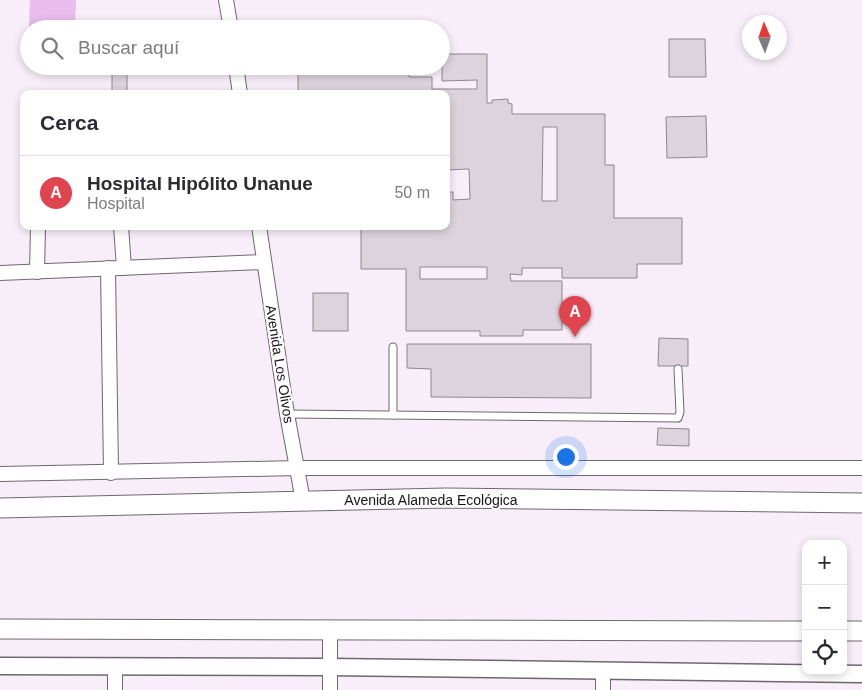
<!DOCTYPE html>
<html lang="es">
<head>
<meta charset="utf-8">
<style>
  :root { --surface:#fff; --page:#f7f7f7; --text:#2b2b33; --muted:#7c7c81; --line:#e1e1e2; --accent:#737922 }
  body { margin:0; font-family:Helvetica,sans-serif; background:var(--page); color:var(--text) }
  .controls { position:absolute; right:15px; bottom:15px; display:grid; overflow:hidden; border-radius:10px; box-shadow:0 2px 8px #0003 }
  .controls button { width:45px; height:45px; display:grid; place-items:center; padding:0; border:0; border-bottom:1px solid var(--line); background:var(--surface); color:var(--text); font:25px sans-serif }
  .compass { position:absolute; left:742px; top:15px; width:45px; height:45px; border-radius:50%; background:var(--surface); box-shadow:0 2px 8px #0003; rotate:358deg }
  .you { position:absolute; left:565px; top:456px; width:18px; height:18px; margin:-12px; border:4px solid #fff; border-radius:50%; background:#1a73e8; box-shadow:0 0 0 8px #1a73e833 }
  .badge { display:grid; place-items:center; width:32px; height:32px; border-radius:50%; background:var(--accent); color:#fff; font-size:16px; font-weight:700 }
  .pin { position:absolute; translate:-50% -41px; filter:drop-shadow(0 1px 2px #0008) }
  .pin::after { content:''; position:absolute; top:26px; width:18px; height:15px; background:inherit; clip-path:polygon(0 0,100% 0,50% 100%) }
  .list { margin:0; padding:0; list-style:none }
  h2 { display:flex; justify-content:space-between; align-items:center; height:65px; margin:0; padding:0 20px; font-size:21px }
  h2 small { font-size:16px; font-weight:400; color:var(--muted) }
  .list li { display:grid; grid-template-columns:32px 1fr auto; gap:15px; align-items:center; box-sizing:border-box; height:75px; padding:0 20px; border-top:1px solid var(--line) }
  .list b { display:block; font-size:19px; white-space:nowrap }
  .list p { margin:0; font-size:16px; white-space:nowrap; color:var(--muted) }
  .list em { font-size:16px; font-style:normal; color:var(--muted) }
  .icon { flex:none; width:28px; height:28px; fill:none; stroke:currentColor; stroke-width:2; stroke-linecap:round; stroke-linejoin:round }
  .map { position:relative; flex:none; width:862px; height:690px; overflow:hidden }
  .search { position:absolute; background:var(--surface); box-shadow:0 2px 8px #0003; left:20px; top:20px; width:430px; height:55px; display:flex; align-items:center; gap:12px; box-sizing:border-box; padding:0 18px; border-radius:28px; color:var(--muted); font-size:19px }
  .panel { position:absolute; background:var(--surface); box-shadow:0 2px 8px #0003; left:20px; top:90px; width:430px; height:140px; border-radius:10px }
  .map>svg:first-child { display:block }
  .garden { fill:#e8bced }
  .building { fill:#dcd3dd; stroke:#8e868f; fill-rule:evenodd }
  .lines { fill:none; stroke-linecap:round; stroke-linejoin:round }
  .service-casing { stroke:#6f6770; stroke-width:9 }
  .minor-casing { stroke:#6f6770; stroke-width:16 }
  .tertiary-casing { stroke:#6f6770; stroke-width:19 }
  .secondary-casing { stroke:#6f6770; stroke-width:21 }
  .service { stroke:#fff; stroke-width:7 }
  .minor { stroke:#fff; stroke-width:14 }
  .tertiary { stroke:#fff; stroke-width:16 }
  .secondary { stroke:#fff; stroke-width:19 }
  .labels { text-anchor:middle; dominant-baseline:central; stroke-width:4.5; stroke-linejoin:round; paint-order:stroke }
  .street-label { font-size:14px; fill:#161316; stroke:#fff }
</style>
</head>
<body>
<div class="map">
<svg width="862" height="690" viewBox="0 0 862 690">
  <rect width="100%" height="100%" fill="#f8eef9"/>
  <path class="garden" d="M30 0H76L75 29H29L28 52Z"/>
  <g class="building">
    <path d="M669 39H705L706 77H669Z"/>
    <path d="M442 54H487V103H492V100L508 99V103L512 104V114H605V165H614V218H682V264H637V278H562V268H522V275L510 274 511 281H562V330H523V336H480V331H406V269H361V226H446V192H453V200L470 199 469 169 446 170V94H298V66H409V77H432V89H477V80L442 81ZM543 127H557V201H542ZM420 267H487V279H420Z"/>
    <rect x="112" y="71" width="15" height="23"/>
    <path d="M706 116 707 157 667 158 666 117Z"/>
    <rect x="313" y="293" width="35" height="38"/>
    <path d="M659 338 688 339V366H658Z"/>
    <path d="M407 344H591V398L431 397V369L407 368Z"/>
    <path d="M658 428 689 429V446L657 445Z"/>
  </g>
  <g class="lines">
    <defs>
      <g id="service">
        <path d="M393 347V415"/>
        <path d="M287 414 678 418 680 412 678 369"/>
      </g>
      <g id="minor">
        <path d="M226 0 231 29"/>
        <path d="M236 66 240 94"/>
        <path d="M121 226 124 268"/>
        <path d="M259 226 287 414 303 501"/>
        <path d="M108 268 111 473"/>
        <path d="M37 272 38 226"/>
        <path d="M0 273 264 262"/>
        <path d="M0 474 298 468H862"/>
        <path d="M330 629V690"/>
        <path d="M115 666V690"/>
        <path d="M603 690V672"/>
      </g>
      <path id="tertiary" d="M0 666 330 667 862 674"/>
      <g id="secondary">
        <path d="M0 508 446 498 862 503"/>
        <path d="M0 629 806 631"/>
        <path d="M843 631H862"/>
      </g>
    </defs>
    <use href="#service" class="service-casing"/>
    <use href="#minor" class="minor-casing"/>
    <use href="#tertiary" class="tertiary-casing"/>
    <use href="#secondary" class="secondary-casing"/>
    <use href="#service" class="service"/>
    <use href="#minor" class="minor"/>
    <use href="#tertiary" class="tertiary"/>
    <use href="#secondary" class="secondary"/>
  </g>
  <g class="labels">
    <g class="street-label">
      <text transform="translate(280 364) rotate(81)">Avenida Los Olivos</text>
      <text x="431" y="500">Avenida Alameda Ecológica</text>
    </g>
  </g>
</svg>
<div class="controls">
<button>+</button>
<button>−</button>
<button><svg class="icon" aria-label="locate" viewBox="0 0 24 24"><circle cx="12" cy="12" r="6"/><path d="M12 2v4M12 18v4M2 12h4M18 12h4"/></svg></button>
</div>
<svg class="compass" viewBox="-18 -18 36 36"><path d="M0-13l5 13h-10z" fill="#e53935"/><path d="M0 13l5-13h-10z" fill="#7c7c81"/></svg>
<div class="you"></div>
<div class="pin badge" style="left:575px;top:337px;background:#e0444e">A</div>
<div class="search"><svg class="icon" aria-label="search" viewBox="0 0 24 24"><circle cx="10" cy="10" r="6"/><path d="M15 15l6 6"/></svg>Buscar aquí</div>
<section class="panel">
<h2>Cerca<small></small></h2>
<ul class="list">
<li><span class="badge" style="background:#e0444e">A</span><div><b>Hospital Hipólito Unanue</b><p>Hospital</p></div><em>50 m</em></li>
</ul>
</section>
</div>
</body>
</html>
